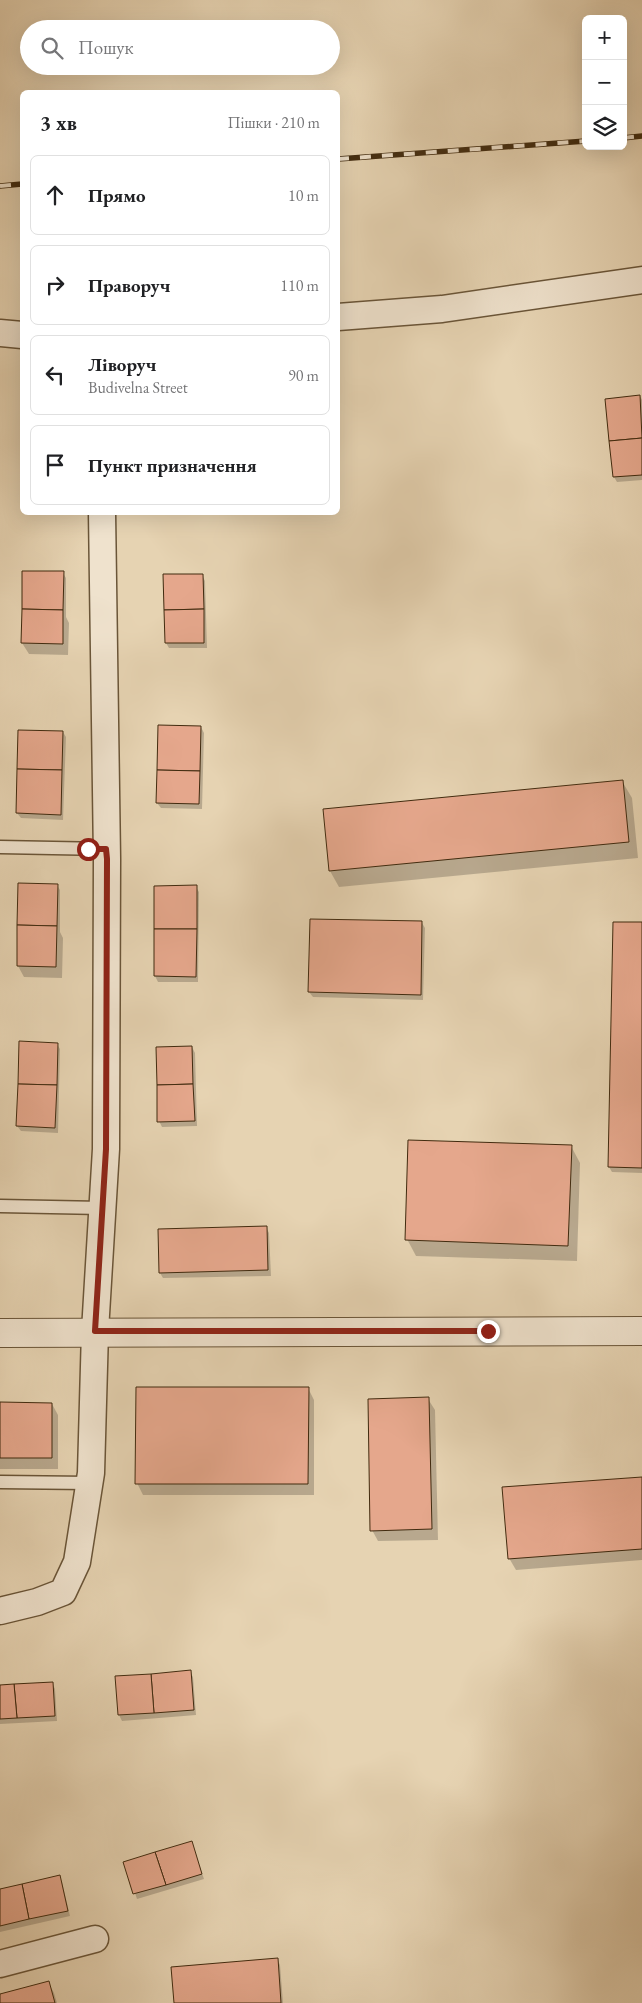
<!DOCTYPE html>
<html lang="uk">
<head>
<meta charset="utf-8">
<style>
  :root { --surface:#fff; --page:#f2f2f2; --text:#202124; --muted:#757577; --line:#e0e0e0 }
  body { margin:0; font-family:"EB Garamond",serif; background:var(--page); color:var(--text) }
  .controls { position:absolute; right:15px; top:15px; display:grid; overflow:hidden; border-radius:8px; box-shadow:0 5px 20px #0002 }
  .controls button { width:45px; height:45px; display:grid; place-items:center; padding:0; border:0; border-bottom:1px solid var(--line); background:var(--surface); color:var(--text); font:25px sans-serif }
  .stop { position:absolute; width:15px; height:15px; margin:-11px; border:4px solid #8f2418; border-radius:50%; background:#fff }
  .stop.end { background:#8f2418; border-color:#fff; box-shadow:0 1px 5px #0008 }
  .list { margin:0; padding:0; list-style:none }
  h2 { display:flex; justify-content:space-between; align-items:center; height:65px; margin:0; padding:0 20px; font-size:21px }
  h2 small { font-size:16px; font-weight:400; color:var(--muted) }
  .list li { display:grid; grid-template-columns:32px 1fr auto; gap:15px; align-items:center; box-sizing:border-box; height:80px; margin:0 10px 10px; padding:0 10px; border:1px solid var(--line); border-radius:8px }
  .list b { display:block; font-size:19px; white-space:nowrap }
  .list p { margin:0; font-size:16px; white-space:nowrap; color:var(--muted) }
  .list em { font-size:16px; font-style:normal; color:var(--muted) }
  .icon { flex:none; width:28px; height:28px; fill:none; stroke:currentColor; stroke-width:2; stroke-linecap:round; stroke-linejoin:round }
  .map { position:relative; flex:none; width:642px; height:2003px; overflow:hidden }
  .search { position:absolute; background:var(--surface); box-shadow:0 5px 20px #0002; left:20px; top:20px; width:320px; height:55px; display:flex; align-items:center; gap:12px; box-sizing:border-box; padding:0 18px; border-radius:28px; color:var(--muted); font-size:19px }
  .panel { position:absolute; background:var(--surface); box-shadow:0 5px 20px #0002; left:20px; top:90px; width:320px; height:425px; border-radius:8px }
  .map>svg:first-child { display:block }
  .shadow { fill:#0003 }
  .building { fill:#e5a78c; stroke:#412b0f }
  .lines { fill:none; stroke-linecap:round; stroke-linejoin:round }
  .service-casing { stroke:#6a5538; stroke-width:15 }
  .minor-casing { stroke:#6a5538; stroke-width:29 }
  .tertiary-casing { stroke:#6a5538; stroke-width:30 }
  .service { stroke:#efe2cd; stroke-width:12 }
  .minor { stroke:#efe2cd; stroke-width:26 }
  .tertiary { stroke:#efe2cd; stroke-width:28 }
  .rail-casing { stroke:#412b0f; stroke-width:5.5 }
  .rail { stroke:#efe2cd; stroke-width:4; stroke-dasharray:11; stroke-linecap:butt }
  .route { stroke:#8f2418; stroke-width:6 }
</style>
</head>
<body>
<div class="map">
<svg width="642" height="2003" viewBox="0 0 642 2003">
  <rect width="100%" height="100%" fill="#e6d3b2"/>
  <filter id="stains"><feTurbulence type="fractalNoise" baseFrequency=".004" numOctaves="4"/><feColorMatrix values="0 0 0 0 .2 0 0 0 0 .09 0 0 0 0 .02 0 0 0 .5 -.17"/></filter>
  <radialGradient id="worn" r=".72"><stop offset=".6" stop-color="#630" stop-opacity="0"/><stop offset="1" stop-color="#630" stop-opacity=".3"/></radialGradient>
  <g class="shadow">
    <path d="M640 396 642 400V480L617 482 614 477 606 400Z"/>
    <path d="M24 572 63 573 66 578V617L69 623 68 655 29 654 22 643Z"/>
    <path d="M202 575 205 581 207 648H169L166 643Z"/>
    <path d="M201 727 204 733 202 809 161 808 157 803Z"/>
    <path d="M63 732 66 737 63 820 21 818 17 813Z"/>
    <path d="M622 781 632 798 638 858 339 887 330 871Z"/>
    <path d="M57 885 60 890V932L63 938 62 978 24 977 18 966Z"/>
    <path d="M155 887H196L199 892 198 982H158L155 976Z"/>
    <path d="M422 923 425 928 423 1000 313 997 309 992Z"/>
    <path d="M642 924V1173L612 1172 609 1167Z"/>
    <path d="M57 1044 60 1049 58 1133 21 1131 17 1126Z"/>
    <path d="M192 1047 195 1053 197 1126 162 1127 159 1121Z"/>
    <path d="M571 1146 580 1163 577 1261 416 1256 407 1239Z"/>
    <path d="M266 1227 269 1233 271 1276 163 1278 160 1273V1230Z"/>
    <path d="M308 1388 314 1400V1495H143L137 1483Z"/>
    <path d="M428 1399 435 1410 438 1540 378 1541 372 1530Z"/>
    <path d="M0 1404H52L58 1415V1469H0Z"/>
    <path d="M642 1478V1560L516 1570 509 1558Z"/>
    <path d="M190 1672 193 1677 196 1715 122 1721 119 1715 116 1677Z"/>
    <path d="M52 1683 55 1689 57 1721 0 1724V1686Z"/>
    <path d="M191 1842 204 1879 137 1899 125 1863Z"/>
    <path d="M59 1877 62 1882 70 1916 0 1932V1890Z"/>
    <path d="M277 1959 280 1965 283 2003H176Z"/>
    <path d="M48 1982 54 1993 57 2003H0V1996Z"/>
  </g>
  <g class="building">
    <path d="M640 395 642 438 609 441 605 399Z"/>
    <path d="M642 438V475L613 477 609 441Z"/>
    <path d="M22 571H64L63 610 22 609Z"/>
    <path d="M163 574H203L204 609 164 610Z"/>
    <path d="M22 609 63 610V644L21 643Z"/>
    <path d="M204 609V643H165L164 610Z"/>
    <path d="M158 725 201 726 200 771 157 770Z"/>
    <path d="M18 730 63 731 62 770 17 769Z"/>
    <path d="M17 769 62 770 61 815 16 813Z"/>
    <path d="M157 770 200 771 199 804 156 803Z"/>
    <path d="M623 780 629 842 329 871 323 809Z"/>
    <path d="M18 883 58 884 57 926 17 925Z"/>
    <path d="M197 885V929H154V886Z"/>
    <path d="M310 919 422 921 421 995 308 992Z"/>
    <path d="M613 922H642V1168L608 1167Z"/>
    <path d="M17 925 57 926 56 967 17 966Z"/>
    <path d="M154 929H197L196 977 154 976Z"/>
    <path d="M19 1041 58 1043 57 1085 18 1084Z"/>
    <path d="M192 1046 193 1084 157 1085 156 1047Z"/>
    <path d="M18 1084 57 1085 55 1128 16 1126Z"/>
    <path d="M193 1084 195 1121 157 1122V1085Z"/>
    <path d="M408 1140 572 1145 568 1246 405 1240Z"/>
    <path d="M267 1226 268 1270 159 1273 158 1229Z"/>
    <path d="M136 1387H309L308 1484H135Z"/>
    <path d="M429 1397 432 1529 370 1531 368 1399Z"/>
    <path d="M0 1402 52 1403V1458H0Z"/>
    <path d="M642 1477V1549L508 1559 502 1487Z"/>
    <path d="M191 1670 194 1710 154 1713 151 1674Z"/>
    <path d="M151 1674 154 1713 118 1715 115 1676Z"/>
    <path d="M53 1682 55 1716 17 1718 14 1684Z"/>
    <path d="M14 1684 17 1718 0 1719V1685Z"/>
    <path d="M192 1841 202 1874 166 1885 155 1852Z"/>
    <path d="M155 1852 166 1885 133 1894 123 1862Z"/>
    <path d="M60 1875 68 1911 29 1919 22 1884Z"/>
    <path d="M22 1884 29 1919 0 1926V1889Z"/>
    <path d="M278 1958 281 2003H174L171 1967Z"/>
    <path d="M49 1981 55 2003H0V1994Z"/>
  </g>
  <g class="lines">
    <defs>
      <g id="service">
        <path d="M0 847 106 849"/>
        <path d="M0 1206 102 1208"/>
        <path d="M0 1482 89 1483"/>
      </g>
      <g id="minor">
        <path d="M338 317 442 309 642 280"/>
        <path d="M0 333 22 335"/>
        <path d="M0 1611 37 1602 63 1592 77 1562 91 1473 95 1331 106 1149 107 859 102 512"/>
        <path d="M0 1964 95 1939"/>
      </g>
      <path id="tertiary" d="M0 1333 642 1331"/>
    </defs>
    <use href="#service" class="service-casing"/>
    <use href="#minor" class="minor-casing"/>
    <use href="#tertiary" class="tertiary-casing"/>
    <use href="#service" class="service"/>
    <use href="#minor" class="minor"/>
    <use href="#tertiary" class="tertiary"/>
    <defs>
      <g id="rail">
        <path d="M623 138 642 136"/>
        <path d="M338 159 586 141"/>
        <path d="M0 186 22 184"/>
      </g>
    </defs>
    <use href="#rail" class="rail-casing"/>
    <use href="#rail" class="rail"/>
  </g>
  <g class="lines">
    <path class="route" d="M88 849H106L107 859 106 1149 95 1331H488"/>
  </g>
  <rect width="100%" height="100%" filter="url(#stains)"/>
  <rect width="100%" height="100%" fill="url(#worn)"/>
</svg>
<div class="controls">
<button>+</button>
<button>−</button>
<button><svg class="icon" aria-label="layers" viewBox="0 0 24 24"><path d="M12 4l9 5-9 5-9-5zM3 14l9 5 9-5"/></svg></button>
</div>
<div class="stop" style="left:88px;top:849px"></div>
<div class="stop end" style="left:488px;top:1331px"></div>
<div class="search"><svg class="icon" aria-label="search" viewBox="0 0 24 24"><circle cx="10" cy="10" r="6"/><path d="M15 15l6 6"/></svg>Пошук</div>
<section class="panel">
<h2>3 хв<small>Пішки · 210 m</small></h2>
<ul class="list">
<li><svg class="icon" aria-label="ahead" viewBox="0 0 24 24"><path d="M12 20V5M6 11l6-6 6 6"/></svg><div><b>Прямо</b></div><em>10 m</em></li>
<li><svg class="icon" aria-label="right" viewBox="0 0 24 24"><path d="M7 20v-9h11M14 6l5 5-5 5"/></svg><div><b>Праворуч</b></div><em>110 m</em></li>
<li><svg class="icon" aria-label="left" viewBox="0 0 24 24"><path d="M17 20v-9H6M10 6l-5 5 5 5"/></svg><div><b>Ліворуч</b><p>Budivelna Street</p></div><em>90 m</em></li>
<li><svg class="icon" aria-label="arrive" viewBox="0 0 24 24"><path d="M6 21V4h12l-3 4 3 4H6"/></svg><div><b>Пункт призначення</b></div></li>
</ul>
</section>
</div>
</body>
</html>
